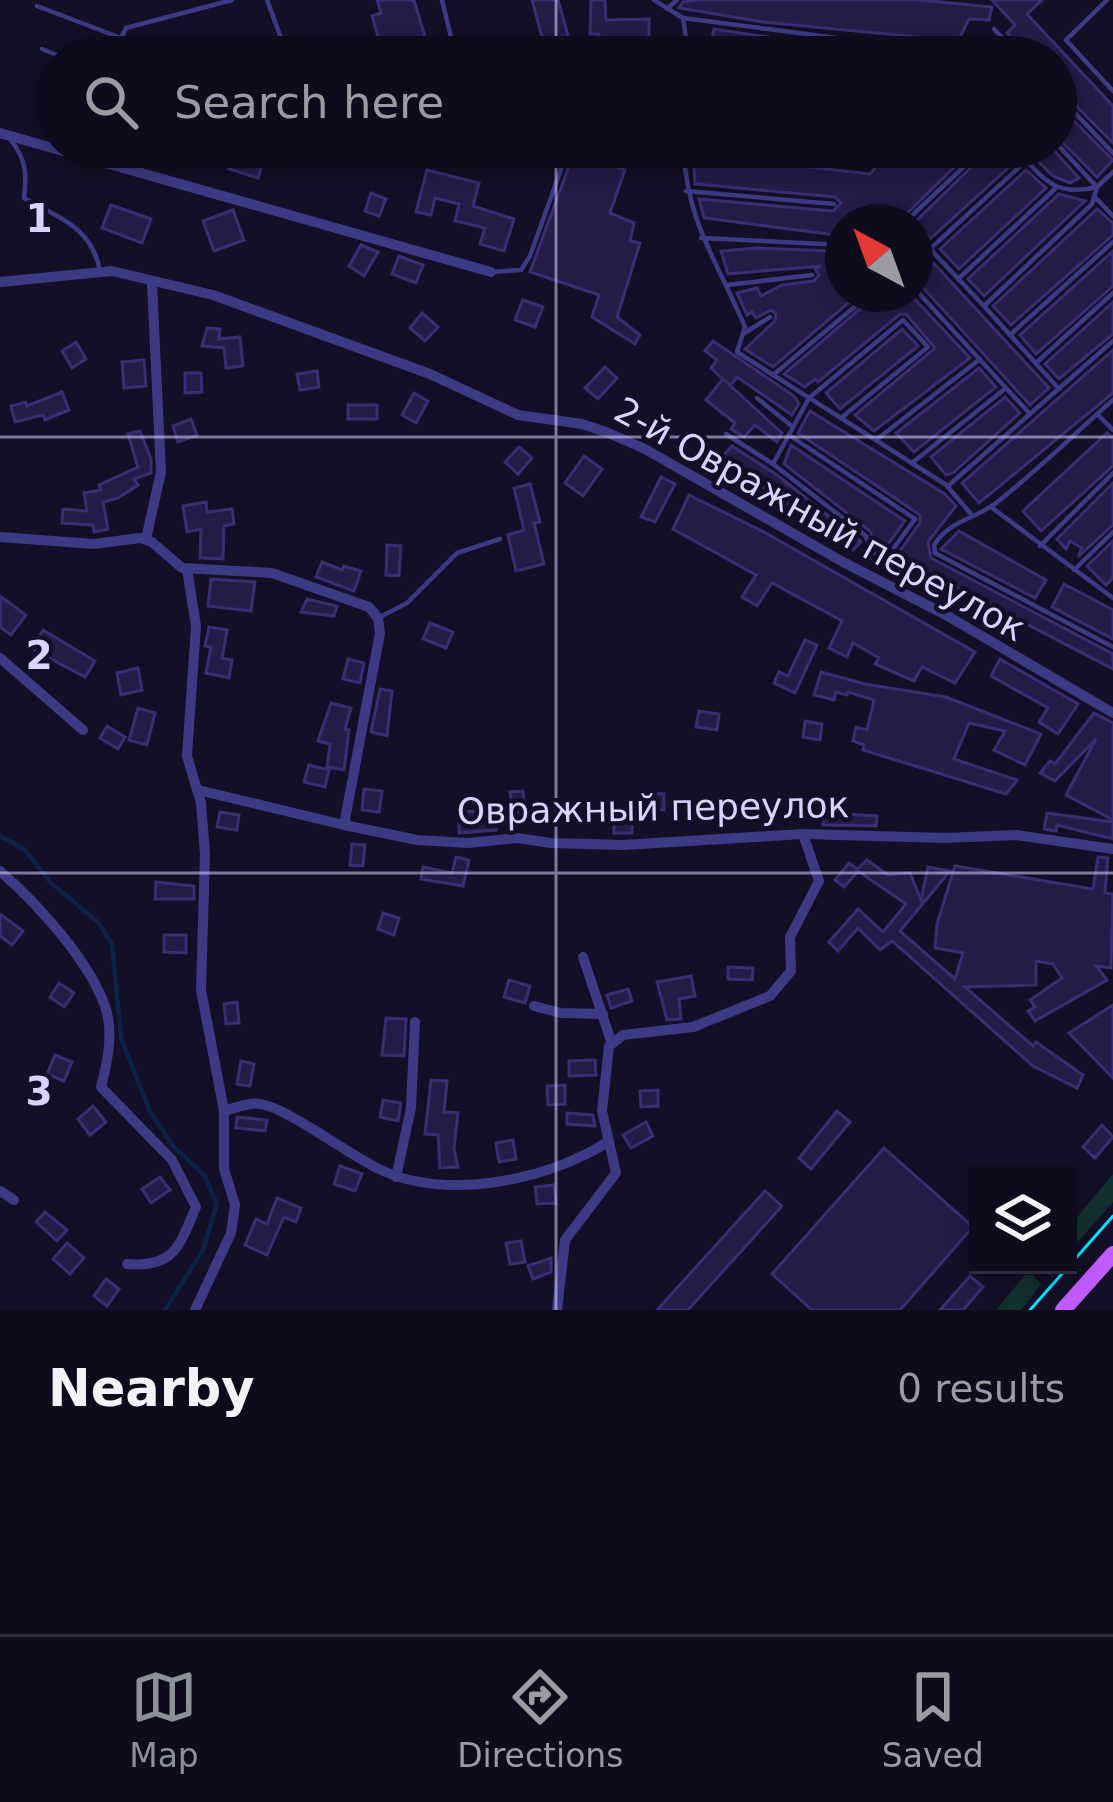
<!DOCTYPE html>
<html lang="en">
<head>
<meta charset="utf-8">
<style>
  :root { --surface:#0e0b1c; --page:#1c1929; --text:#f1f3f6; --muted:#9b9ba3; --line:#2e2b3b; --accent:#8c9099 }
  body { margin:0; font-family:"DejaVu Sans",sans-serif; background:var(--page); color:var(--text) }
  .controls { position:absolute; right:36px; bottom:36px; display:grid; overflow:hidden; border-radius:0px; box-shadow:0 6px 18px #0003 }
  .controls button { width:108px; height:108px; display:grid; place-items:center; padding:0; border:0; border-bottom:3px solid var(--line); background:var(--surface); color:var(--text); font:60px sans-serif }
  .compass { position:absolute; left:825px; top:204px; width:108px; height:108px; border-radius:50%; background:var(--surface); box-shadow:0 6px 18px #0003; rotate:319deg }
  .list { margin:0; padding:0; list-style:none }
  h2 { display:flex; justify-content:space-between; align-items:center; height:156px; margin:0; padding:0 48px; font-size:51px }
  h2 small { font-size:39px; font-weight:400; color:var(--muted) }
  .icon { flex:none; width:66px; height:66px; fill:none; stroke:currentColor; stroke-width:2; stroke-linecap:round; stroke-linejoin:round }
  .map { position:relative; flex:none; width:1113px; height:1310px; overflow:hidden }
  .search { position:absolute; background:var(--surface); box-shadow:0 6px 18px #0003; left:36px; right:36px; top:36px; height:132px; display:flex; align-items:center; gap:30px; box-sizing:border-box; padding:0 42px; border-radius:66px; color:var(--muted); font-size:45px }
  .sheet { height:324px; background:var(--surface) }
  nav { display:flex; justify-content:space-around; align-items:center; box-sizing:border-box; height:168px; border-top:3px solid var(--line); background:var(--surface); font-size:33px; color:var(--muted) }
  nav a { display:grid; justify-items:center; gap:6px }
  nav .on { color:var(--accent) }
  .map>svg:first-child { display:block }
  .green { fill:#12302f }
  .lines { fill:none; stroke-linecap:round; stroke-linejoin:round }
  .stream { stroke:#0c2248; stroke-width:4.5 }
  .building { fill:#241b47; stroke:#3b2d73; stroke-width:3 }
  .service { stroke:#3d3a85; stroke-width:4.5 }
  .minor { stroke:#3d3a85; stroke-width:10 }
  .primary { stroke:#c25bff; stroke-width:16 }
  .tram { stroke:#00e5ff; stroke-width:3 }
  .grid { fill:none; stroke:#d9d4ff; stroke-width:3; stroke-opacity:0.55 }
  .labels { text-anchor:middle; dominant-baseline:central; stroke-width:9; stroke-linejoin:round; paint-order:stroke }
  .street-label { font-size:36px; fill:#d9d4ff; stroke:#130f26 }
  .grid-label { font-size:39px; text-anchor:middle; font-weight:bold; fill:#d9d4ff; stroke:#130f26; stroke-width:9; stroke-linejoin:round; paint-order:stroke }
</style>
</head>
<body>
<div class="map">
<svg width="1113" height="1310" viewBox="0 0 1113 1310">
  <rect width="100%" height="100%" fill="#130f26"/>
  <g class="green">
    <path d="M1113 1174V1202L1068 1253V1228Z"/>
    <path d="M1025 1275H1033L1041 1284 1021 1310H996Z"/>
  </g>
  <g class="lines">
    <path class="stream" d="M0 836 24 849 51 883 98 922 112 944 121 1038 150 1112 174 1147 204 1175 217 1204 203 1250 165 1310"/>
  </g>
  <g class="building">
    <path d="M377 0H414L431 57H384L372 16 381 13Z"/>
    <path d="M532 0H558L572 49 547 56Z"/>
    <path d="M591 0H605L606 20 649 19V57H597L599 34H590Z"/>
    <path d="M699 0H921L992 7 989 20 969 19 958 41 763 22 679 8 683 2Z"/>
    <path d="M992 0H1042L1027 14 1113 106V143L1056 86V57H1028L1007 33 1015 25Z"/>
    <path d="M714 29 862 51 861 57 709 54Z"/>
    <path d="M1056 103 1113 160 1097 177 1056 136Z"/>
    <path d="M576 147H622L616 167 625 170 610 213 634 223 630 241 640 243 617 317 640 335 635 344 592 317 599 295 530 272Z"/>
    <path d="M759 147H874L864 159Z"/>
    <path d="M893 147H975L898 222H843V236L704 218 699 199 833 211 841 203 835 197 695 184 693 149 698 154 870 174Z"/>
    <path d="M992 147H1007L1017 160 930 239 915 222Z"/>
    <path d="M1023 147H1051L1079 178 1070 183 1053 176Z"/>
    <path d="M234 150 264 159 258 178 229 169Z"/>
    <path d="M427 170 479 183 473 206 514 219 504 251 480 244 485 228 455 221 459 204 435 198 431 215 416 212Z"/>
    <path d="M1026 170 1046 188 959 269 940 249Z"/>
    <path d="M371 193 386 199 379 216 365 211Z"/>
    <path d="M1059 194 1085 201 984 296 968 279Z"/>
    <path d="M111 205 151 219 142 243 102 228Z"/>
    <path d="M1097 209 1113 223V235L1011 325 993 306Z"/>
    <path d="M233 210 244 240 214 251 203 221Z"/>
    <path d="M915 243 1049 388 1030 405 915 279Z"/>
    <path d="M361 245 378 252 364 276 349 266Z"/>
    <path d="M757 248 834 251V270L843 262V294H859L773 367 745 349 775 321 776 314 771 310 756 318 752 312 747 315 737 293 757 288 761 296 782 285 814 281 819 275 815 269 821 266 728 274 721 251Z"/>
    <path d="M1113 251V286L1036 354 1020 335Z"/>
    <path d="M399 256 423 265 416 283 392 274Z"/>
    <path d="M877 294H910L970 358 874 431 855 415 935 348 906 314 899 315 818 382 815 379 805 387 784 374Z"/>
    <path d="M523 300 543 307 535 327 515 320Z"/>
    <path d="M1113 302V334L1059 379 1045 364Z"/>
    <path d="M422 313 438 327 425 341 410 328Z"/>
    <path d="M207 328 220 329 219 339 240 337 243 366 226 368 224 348 202 346Z"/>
    <path d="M902 329 918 346 840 409 826 393Z"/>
    <path d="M713 341 794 396 799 403 792 415 737 377 730 386 711 368 717 360 705 351Z"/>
    <path d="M76 342 86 359 72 368 62 351Z"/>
    <path d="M1113 350V393L979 503 962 483Z"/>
    <path d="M144 360 146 386 124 388 122 362Z"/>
    <path d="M605 367 617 378 598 399 585 388Z"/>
    <path d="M979 368 996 387 914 452 896 433Z"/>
    <path d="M317 371 319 387 300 390 297 374Z"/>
    <path d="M185 373H201L202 392 185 393Z"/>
    <path d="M723 379 782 433 777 442 755 425 744 437 731 429 735 423 706 400Z"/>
    <path d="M62 392 69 410 45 420 43 415 15 422 11 406 26 402 27 406Z"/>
    <path d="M414 393 428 401 416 423 402 415Z"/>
    <path d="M1005 397 1020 413 953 473 946 475 931 457Z"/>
    <rect x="348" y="405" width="29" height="14"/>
    <path d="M810 411 945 494 956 506 928 542 931 558 1113 654V669L909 563 903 571 892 562 920 523V515L798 433Z"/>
    <path d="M191 419 197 435 178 442 173 426Z"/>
    <path d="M140 431 151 459V473L134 479 138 485 118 498 103 502 108 529 94 532 93 525 62 523 63 509 87 511 84 493 101 490 99 485 138 467 128 434Z"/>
    <path d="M1107 433 1113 437V466L1041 531 1023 511Z"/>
    <path d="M791 445 905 521 883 551 877 547 870 531 784 464Z"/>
    <path d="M732 446 777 475 861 542 853 550 721 458Z"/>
    <path d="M519 447 532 458 518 474 505 462Z"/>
    <path d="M584 456 602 469 583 496 565 483Z"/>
    <path d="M661 477 675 484 655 522 641 517Z"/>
    <path d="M1113 483V525L1078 557 1082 548 1070 541 1066 549 1057 539Z"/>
    <path d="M530 484 540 522 534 523 544 564 516 571 508 535 524 530 514 488Z"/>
    <path d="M689 495 764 532 975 652 955 683 922 667 914 681 875 664 879 658 853 643 847 657 829 648 842 621 772 583 757 606 742 597 756 575 673 529Z"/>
    <path d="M206 502 207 512 232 509 234 524 224 526 223 559 200 558 201 529 187 532 183 506Z"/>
    <path d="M959 531 1046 580 1035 598 941 549Z"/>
    <path d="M1113 541V578L1106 585 1087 566Z"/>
    <path d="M387 545 401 546 399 576 386 575Z"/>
    <path d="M322 562 342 570 344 566 361 571 354 591 316 577Z"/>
    <path d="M211 579 255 582 251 611 208 606Z"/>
    <path d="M1064 584 1113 610V639L1052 607Z"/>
    <path d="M0 596 26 615 11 635 0 627Z"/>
    <path d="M307 599 337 606 334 616 301 612Z"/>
    <path d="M430 623 453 632 446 648 423 639Z"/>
    <path d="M209 627 227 630 222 658 232 660 229 678 206 673 211 647 205 646Z"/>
    <path d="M43 630 95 661 85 677 32 649Z"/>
    <path d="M805 640 817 645 795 693 774 683 779 672 788 676Z"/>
    <path d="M348 659 364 663 360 683 343 679Z"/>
    <path d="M1000 659 1078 704 1058 734 1039 722 1048 708 991 676Z"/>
    <path d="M138 668 142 690 121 695 117 673Z"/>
    <path d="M821 672 865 684 946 697 1041 734 1025 765 994 750 1005 731 969 723 954 759 1017 780 1006 794 863 750 864 745 853 741 856 727 867 730 874 700 848 692 847 695 836 692 834 700 814 695Z"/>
    <path d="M380 689 392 691 387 736 371 732Z"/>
    <path d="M331 703 351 708 345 729 349 730 344 770 327 767 330 744 318 741Z"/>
    <path d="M138 708 155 713 147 745 129 740Z"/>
    <path d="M699 711 719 714 717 730 696 727Z"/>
    <path d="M1094 713 1113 723V820L1066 795 1096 739 1055 781 1040 773 1050 761 1055 764Z"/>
    <path d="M805 721 822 724 820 740 803 737Z"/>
    <path d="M107 726 125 737 118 749 100 738Z"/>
    <path d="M309 765 329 770 325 787 304 782Z"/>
    <path d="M364 789 382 791 379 812 362 810Z"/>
    <path d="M523 791 525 812 512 813 510 792Z"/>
    <path d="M647 793 664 794V810L647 809Z"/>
    <path d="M825 807 843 810V814L877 816 876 826 823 825Z"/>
    <path d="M495 810 496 830 459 833V812Z"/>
    <path d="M614 810 632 811V833H614Z"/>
    <path d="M220 812 239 815 237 830 217 827Z"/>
    <path d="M1047 813 1113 822V839L1057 825 1056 831 1044 829Z"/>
    <path d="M352 844 365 845 363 866 350 865Z"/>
    <path d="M456 857 469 860 463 886 421 879 423 867 452 873Z"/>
    <path d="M1098 857 1108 858 1105 893 1113 894 1111 968 1096 966 1107 980 1035 1021 1028 1011 1035 1007 1030 1000 1062 978 1053 964 1036 961V985L965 987 1033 1046 1036 1042 1083 1075 1077 1088 1033 1066 892 941 880 950 858 928 838 951 829 942 858 909 883 932 906 904 858 871 844 887 835 880 849 863 857 869 867 860 888 875 910 873 921 900 928 867 950 871 900 931 955 979 963 953 935 948 937 924 955 866 1093 889Z"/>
    <path d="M156 882 194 886V899H155Z"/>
    <path d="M383 913 399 918 394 935 378 929Z"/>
    <path d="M0 914 23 931 12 945 0 936Z"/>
    <path d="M164 935H186V953L164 952Z"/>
    <path d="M728 967 753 968 752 980 728 979Z"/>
    <path d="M691 976 695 996 679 999 681 1019 667 1020 657 982Z"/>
    <path d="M509 980 530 986 525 1003 504 997Z"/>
    <path d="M59 983 74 993 64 1007 50 997Z"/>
    <path d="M628 989 632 1001 611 1008 607 995Z"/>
    <path d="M237 1002 239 1023 226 1024 224 1004Z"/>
    <path d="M1113 1005V1078L1069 1033Z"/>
    <path d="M386 1018 406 1019 404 1056 382 1055Z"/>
    <path d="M55 1055 72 1062 64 1081 47 1074Z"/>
    <path d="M595 1060 596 1075 569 1076V1061Z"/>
    <path d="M241 1061 254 1064 250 1086 237 1084Z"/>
    <path d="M431 1080 447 1081 444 1112 458 1113 454 1149 458 1167 440 1168 438 1135 425 1134Z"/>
    <path d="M565 1085V1104L548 1105 547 1086Z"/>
    <path d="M658 1090V1106L641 1107 640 1091Z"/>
    <path d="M383 1100 401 1103 398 1121 380 1117Z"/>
    <path d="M93 1106 106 1122 90 1135 78 1119Z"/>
    <path d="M837 1111 850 1122 811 1169 799 1158Z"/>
    <path d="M567 1113 593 1115 595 1126 567 1124Z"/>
    <path d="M237 1117 267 1120 265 1131 236 1128Z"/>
    <path d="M646 1122 653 1136 631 1148 623 1135Z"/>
    <path d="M1102 1125 1113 1137 1095 1158 1083 1147Z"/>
    <path d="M513 1140 516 1159 499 1162 496 1143Z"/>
    <path d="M884 1148 973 1227 900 1310H812L772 1274Z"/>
    <path d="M340 1166 362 1174 355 1191 334 1184Z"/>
    <path d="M160 1177 170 1190 151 1203 142 1189Z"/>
    <path d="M554 1185 556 1203 537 1204 535 1187Z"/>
    <path d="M765 1191 782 1206 688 1310H657Z"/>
    <path d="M277 1198 301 1208 296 1222 284 1217 267 1255 245 1245 256 1219 267 1224Z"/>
    <path d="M45 1212 67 1230 57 1241 36 1222Z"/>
    <path d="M521 1241 525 1262 510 1264 506 1243Z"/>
    <path d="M67 1243 84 1258 70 1274 53 1259Z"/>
    <path d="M551 1258V1272L533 1279 528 1266Z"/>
    <path d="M970 1276 983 1287 963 1310H940Z"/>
    <path d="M106 1279 119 1289 107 1306 94 1296Z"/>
  </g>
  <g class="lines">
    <g class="service">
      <path d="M267 0 288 57"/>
      <path d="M442 0 455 54"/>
      <path d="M654 0 683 18 689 57"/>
      <path d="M1107 0 1066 40 1113 91"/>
      <path d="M37 6 121 38 126 28 232 0"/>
      <path d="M667 9 677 0"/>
      <path d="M683 18 937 51 940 57"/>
      <path d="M994 29 1021 57"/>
      <path d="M121 38 238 57"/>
      <path d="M42 49 62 57"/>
      <path d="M133 57 135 39"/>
      <path d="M1056 93 1113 153"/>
      <path d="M11 140C26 160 27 173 24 198 59 218 92 227 100 271"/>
      <path d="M325 147 344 153"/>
      <path d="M683 147C688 226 716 258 745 327L737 352 948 486 1113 341"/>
      <path d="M699 147 867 166 883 147"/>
      <path d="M1014 147C1042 176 1052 198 1097 187L1056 143"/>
      <path d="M686 191 834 204"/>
      <path d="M1094 196 1113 216"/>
      <path d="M905 222 985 147"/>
      <path d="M915 233 984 306"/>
      <path d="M701 238 843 245"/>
      <path d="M930 249 1027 160"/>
      <path d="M491 272 521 270 530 256 569 147"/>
      <path d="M958 279 1055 189"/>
      <path d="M727 285 812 275"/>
      <path d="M915 289 1030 414"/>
      <path d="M743 334 770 317"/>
      <path d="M1010 335 1113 242"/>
      <path d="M1036 363 1113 293"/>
      <path d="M773 375 870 294"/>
      <path d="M1059 389 984 306 1092 204 1097 187 1113 172"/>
      <path d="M757 398 793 427"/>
      <path d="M1113 400C1074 434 1037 471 996 503 975 519 950 520 934 545L935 553 1113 647"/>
      <path d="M1097 414 1113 430"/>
      <path d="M726 434 773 464 809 398 903 320 928 347 841 418"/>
      <path d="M876 440 980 359"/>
      <path d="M912 463 1006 388"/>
      <path d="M773 464 866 536 871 551 885 560 915 519 789 435"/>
      <path d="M948 487 971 514"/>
      <path d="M991 507 1113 598"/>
      <path d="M1040 546 1113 473"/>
      <path d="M1074 570 1113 532"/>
      <path d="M378 618 407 603 457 553 500 539"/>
    </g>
    <g class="minor">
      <path d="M0 133 491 272"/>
      <path d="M0 282 112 271 213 295 430 374 518 415 582 424 606 432 645 449 843 562 946 615 1113 713"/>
      <path d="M0 537 94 544 140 538 152 542 182 568 272 573 369 607 378 618 380 633 344 825"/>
      <path d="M146 539 161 472 152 284"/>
      <path d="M187 569 196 626 187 756 201 803 205 854 201 990 224 1111V1169L235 1205 231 1233 195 1310"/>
      <path d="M0 658 83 730"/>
      <path d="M198 790 344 825 417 840 468 843 517 838 551 843 623 845 803 834 945 838 1016 835 1113 849"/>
      <path d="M0 871C37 903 94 965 107 1013 113 1037 107 1063 101 1087L172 1160 196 1207C179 1246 175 1268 127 1264"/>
      <path d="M583 957 611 1041"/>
      <path d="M534 1006 561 1013 603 1014"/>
      <path d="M224 1111C235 1108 249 1102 260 1104 286 1107 352 1157 381 1170 447 1201 550 1180 609 1141"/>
      <path d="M396 1177 411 1108 415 1022"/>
      <path d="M0 1191 14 1200"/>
      <path d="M557 1310 565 1240 616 1173 602 1111 609 1046 623 1035 693 1027 770 996 791 971 790 937 819 881 803 834"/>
    </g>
    <path class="primary" d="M1063 1310 1113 1254"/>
    <path class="tram" d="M1030 1310 1113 1216"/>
  </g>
  <path class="grid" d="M556 0V57M556 147V1310M0 437H1113M0 873H1113"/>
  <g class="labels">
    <g class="street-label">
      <text transform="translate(820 519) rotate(29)">2-й Овражный переулок</text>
      <text transform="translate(653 808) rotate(-1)">Овражный переулок</text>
    </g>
  </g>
  <g class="grid-label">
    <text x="39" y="232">1</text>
    <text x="39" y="669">2</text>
    <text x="39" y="1105">3</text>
  </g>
</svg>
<div class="controls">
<button><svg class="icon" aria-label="layers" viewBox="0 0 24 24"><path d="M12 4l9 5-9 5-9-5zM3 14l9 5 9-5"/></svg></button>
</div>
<svg class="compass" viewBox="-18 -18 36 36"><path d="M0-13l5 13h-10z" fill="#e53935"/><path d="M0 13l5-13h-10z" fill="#9b9ba3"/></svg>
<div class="search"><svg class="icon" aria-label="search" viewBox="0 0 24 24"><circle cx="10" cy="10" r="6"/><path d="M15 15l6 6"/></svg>Search here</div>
</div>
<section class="sheet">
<h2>Nearby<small>0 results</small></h2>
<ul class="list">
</ul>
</section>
<nav>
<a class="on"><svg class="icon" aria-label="map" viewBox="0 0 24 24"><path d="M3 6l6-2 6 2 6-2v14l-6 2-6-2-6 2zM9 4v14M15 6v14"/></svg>Map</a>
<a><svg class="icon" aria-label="directions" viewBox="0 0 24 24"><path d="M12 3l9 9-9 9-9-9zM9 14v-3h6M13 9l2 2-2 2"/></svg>Directions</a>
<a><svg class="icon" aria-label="saved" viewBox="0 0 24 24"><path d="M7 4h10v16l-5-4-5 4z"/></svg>Saved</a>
</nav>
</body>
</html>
